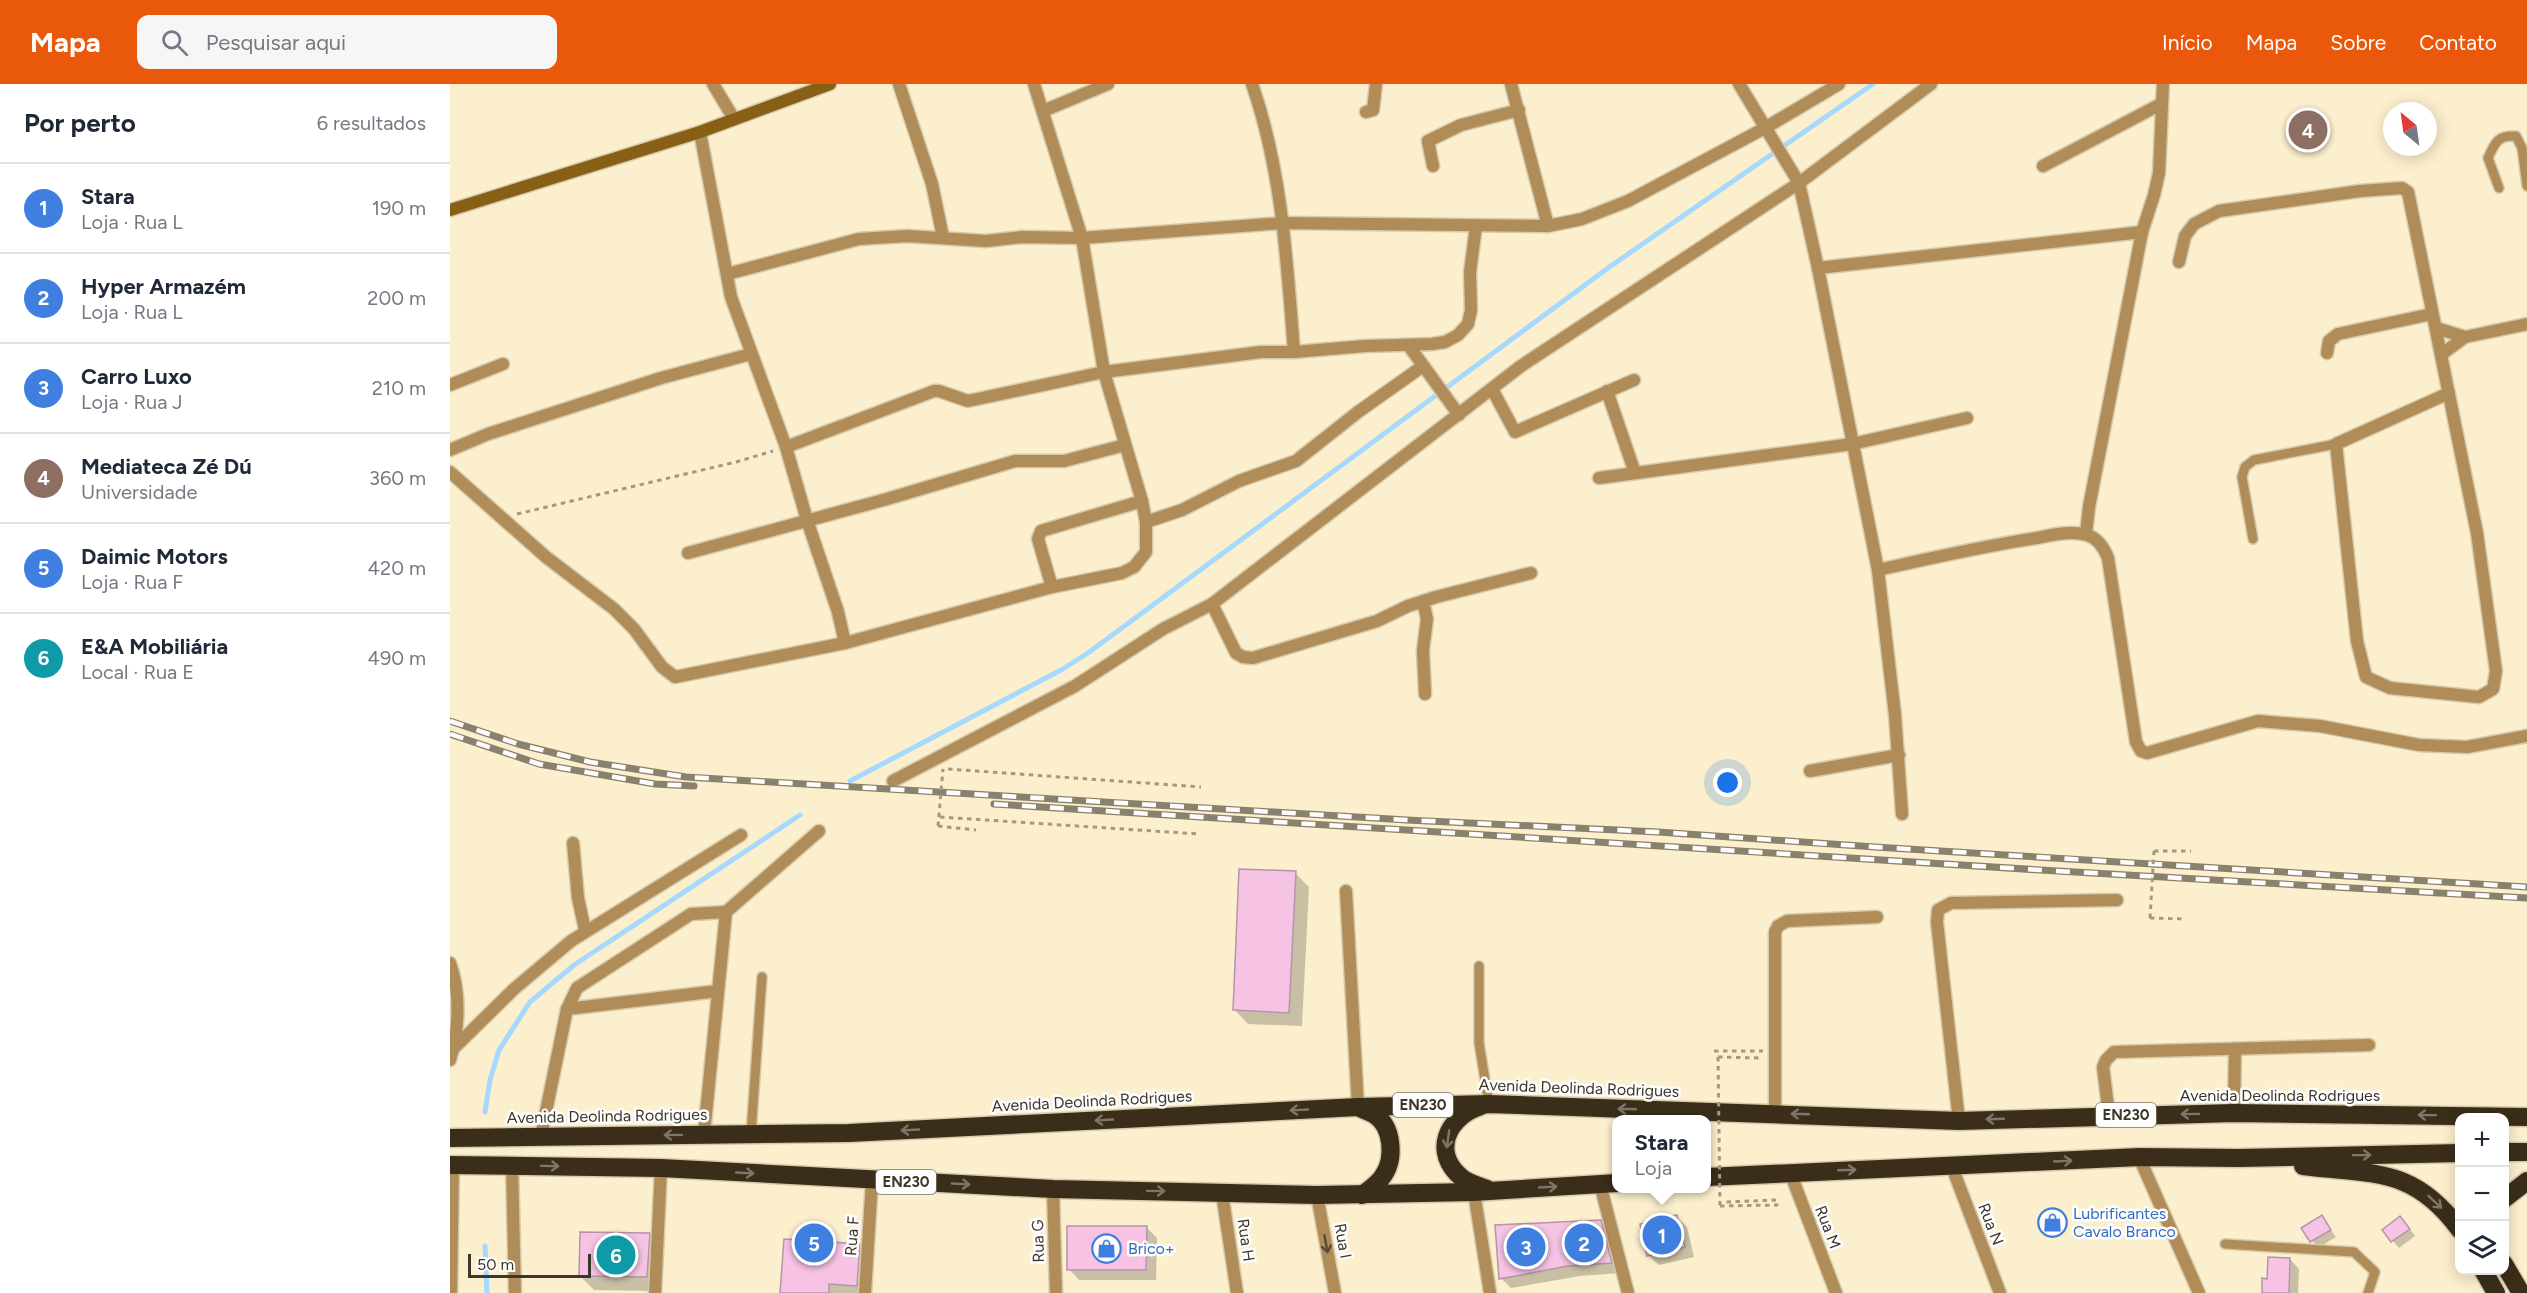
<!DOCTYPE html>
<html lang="pt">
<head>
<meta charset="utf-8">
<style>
  :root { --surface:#fff; --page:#f6f6f7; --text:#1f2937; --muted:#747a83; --line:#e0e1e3; --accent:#ea580c }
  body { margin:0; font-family:Figtree,sans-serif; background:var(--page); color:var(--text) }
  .controls { position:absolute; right:18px; bottom:18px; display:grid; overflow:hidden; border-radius:12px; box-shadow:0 3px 15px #0003 }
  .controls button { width:54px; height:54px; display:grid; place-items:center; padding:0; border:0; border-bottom:2px solid var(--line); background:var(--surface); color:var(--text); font:30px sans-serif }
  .compass { position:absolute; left:1933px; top:18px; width:54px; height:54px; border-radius:50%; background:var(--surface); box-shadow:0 3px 15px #0003; rotate:331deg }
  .scale { position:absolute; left:18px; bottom:15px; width:123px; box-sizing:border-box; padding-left:6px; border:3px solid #3c372a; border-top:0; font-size:16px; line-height:21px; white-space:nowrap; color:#3c372a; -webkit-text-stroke:4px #fdfdfd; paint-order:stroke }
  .you { position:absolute; left:1278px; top:699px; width:21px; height:21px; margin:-15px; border:4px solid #fff; border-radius:50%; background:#1a73e8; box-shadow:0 0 0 9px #1a73e833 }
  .badge { display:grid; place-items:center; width:39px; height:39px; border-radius:50%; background:var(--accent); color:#fff; font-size:20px; font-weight:700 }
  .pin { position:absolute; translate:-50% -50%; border:3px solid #fff; box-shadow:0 2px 6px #0006 }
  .popup { position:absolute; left:1162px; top:1031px; width:99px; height:78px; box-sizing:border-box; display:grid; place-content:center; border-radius:12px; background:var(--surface); filter:drop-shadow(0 2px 4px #0005); font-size:20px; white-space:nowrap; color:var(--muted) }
  .popup b { font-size:22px; color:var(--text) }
  .popup::after { content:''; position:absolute; left:50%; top:100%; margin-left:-12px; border:12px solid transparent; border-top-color:var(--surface) }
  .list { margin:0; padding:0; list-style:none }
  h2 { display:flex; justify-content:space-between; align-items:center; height:78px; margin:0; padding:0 24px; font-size:26px }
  h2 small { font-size:20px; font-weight:400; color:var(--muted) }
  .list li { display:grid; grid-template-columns:39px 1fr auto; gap:18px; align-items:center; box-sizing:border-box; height:90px; padding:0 24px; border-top:2px solid var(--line) }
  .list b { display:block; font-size:22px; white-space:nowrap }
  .list p { margin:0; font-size:20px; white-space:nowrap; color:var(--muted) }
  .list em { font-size:20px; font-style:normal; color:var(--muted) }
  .icon { flex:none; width:33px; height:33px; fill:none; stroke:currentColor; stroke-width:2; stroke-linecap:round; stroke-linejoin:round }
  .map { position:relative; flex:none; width:2077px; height:1209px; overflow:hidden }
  header { display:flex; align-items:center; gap:36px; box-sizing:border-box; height:84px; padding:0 30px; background:var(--accent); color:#fff }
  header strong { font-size:28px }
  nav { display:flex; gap:33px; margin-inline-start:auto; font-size:21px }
  .search { width:420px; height:54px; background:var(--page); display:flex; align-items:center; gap:15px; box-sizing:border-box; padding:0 21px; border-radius:12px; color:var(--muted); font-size:22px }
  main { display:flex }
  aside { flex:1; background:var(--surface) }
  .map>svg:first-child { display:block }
  .shadow { fill:#0003 }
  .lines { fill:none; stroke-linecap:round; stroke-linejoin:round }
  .stream { stroke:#a5d9fd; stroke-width:5 }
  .building { fill:#f6c3e5; stroke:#b495a9; stroke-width:1.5 }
  .lane-casing { stroke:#d6caac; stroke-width:12 }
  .street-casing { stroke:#d6caac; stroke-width:15 }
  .secondary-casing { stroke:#d6caac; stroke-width:15 }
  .highway-casing { stroke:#d6caac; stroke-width:21 }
  .path { stroke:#a49a82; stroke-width:3; stroke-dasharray:4.5 4.5; stroke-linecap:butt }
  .lane { stroke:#b08d58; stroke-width:9 }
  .street { stroke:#b08d58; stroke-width:12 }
  .secondary { stroke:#875f15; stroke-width:12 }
  .highway { stroke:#3a2e1a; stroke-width:18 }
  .rail-casing { stroke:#89816b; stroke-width:7 }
  .rail { stroke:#fdfdfd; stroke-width:4.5; stroke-dasharray:14; stroke-linecap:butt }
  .path-bridge { stroke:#a49a82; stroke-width:3; stroke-dasharray:4.5 4.5; stroke-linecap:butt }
  .oneway { stroke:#7e7669 }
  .oneway2 { stroke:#594c36 }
  .labels { text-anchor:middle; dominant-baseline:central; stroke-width:5; stroke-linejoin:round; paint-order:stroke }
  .shield { fill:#fdfdfd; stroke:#767269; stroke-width:1.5 }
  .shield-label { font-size:15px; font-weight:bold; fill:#3c372a }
  .street-label { font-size:16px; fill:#3c372a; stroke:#fdfdfd }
  .shop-label { font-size:16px; fill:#366cbe; stroke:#fdfdfd; text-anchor:start }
</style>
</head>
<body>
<header>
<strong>Mapa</strong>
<div class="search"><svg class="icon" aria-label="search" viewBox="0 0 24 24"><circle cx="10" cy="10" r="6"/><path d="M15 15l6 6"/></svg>Pesquisar aqui</div>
<nav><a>Início</a><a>Mapa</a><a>Sobre</a><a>Contato</a></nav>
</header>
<main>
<aside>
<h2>Por perto<small>6 resultados</small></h2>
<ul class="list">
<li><span class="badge" style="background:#3f7fe0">1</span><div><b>Stara</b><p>Loja · Rua L</p></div><em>190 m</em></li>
<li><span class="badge" style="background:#3f7fe0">2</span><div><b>Hyper Armazém</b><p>Loja · Rua L</p></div><em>200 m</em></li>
<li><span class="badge" style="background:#3f7fe0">3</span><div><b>Carro Luxo</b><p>Loja · Rua J</p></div><em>210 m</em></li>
<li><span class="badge" style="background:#8d6e63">4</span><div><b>Mediateca Zé Dú</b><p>Universidade</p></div><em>360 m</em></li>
<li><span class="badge" style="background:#3f7fe0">5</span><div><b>Daimic Motors</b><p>Loja · Rua F</p></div><em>420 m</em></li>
<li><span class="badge" style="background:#0f9aa8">6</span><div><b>E&amp;A Mobiliária</b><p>Local · Rua E</p></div><em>490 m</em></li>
</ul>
</aside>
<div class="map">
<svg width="2077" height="1209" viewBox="0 0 2077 1209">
  <rect width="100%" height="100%" fill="#fcefcd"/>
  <g class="shadow">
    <path d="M845 789 859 803 852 942 798 940 784 925Z"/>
    <path d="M1227 1133 1237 1143 1244 1173 1209 1181 1198 1171Z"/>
    <path d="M1871 1133 1886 1153 1868 1164 1853 1145Z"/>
    <path d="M1150 1137 1161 1148 1171 1189 1130 1192 1061 1204 1051 1194Z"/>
    <path d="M1957 1141 1965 1152 1949 1164 1934 1146Z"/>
    <path d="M696 1143 707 1154 706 1196H629L619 1185Z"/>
    <path d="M199 1150 213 1164 211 1207 144 1206 130 1192Z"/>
    <path d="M409 1161 423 1175 421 1209H331Z"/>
    <path d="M1840 1175 1849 1185 1848 1209H1813L1819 1196Z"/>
  </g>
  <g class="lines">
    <g class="stream">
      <path d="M400 697 611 586 638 569 1158 184 1423 0"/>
      <path d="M35 1028 40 996 49 966 80 918 124 881 350 731"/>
      <path d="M35 1162 37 1209"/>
    </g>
  </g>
  <g class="building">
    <path d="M789 785 846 787 839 929 783 926Z"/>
    <path d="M1227 1131 1235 1163 1197 1172 1190 1140Z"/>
    <path d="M1872 1131 1881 1146 1860 1158 1851 1144Z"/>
    <path d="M1950 1132 1960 1145 1941 1158 1932 1146Z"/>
    <path d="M1151 1136 1162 1179 1118 1182 1049 1195 1045 1141Z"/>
    <path d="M617 1142H697L696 1186H617Z"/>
    <path d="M130 1148 200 1149 197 1193 129 1192Z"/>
    <path d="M334 1155 410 1160 407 1202 379 1200V1209H330Z"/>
    <path d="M1818 1173 1840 1174 1839 1209H1812V1194L1817 1195Z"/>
  </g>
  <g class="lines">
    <defs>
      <g id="lane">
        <path d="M2049 104 2038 74C2045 58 2048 51 2066 52L2072 64 2077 102"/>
        <path d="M1803 455 1792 393 1795 383 1804 376 1886 360"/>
        <path d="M1029 882V959L1039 1020"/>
        <path d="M301 1050 312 893"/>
        <path d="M1775 1160 1904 1168 1925 1188 1918 1209"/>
      </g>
      <g id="street">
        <path d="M263 0 284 35"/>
        <path d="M449 0 482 100 493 153"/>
        <path d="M1061 0 1098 142"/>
        <path d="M1289 0 1349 99 1368 184 1428 486 1445 631 1452 730"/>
        <path d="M593 27 658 0"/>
        <path d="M916 28 923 26 926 0"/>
        <path d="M250 48 281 213 336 363 357 436 388 528 395 559"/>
        <path d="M983 82 978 57 1011 41 1069 26"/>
        <path d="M1593 82 1711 20"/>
        <path d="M1729 178 1735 152 1744 140 1769 127 1910 107 1952 104 1958 108 2027 449 2046 587 2043 605 2029 613 1940 604 1916 593 1907 557 1886 360 1999 309"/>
        <path d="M1368 184 1692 148"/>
        <path d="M277 190 409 155 457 152 536 157 572 153 632 154 833 139 1098 142 1132 135 1178 117 1315 44 1389 0"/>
        <path d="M1986 244 2015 253"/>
        <path d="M959 262 1009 331"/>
        <path d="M844 268 915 262 982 260 995 258 1008 251 1018 240 1021 226 1020 188 1026 142"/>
        <path d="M1877 269 1879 257 1888 250 1982 230"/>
        <path d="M1992 270 2015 253 2077 240"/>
        <path d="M0 301 53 280"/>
        <path d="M1042 305 1065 348 1184 296"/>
        <path d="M1157 307 1185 389"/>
        <path d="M336 363 484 307H489L518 317 654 288 811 268H844C837 178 832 86 802 0"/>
        <path d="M0 366 38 350 211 294 301 270"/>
        <path d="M0 388 96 473 164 525 184 545 212 583 225 593 395 559 602 503 672 489 684 483 696 468V438L692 417 654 288 632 154 584 0"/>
        <path d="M1149 394 1402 360 1517 334"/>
        <path d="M696 438 732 426 789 397 846 377 908 328 973 282"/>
        <path d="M1636 450 1639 423 1692 148 1704 111 1709 89 1713 0"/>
        <path d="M238 469 437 415 565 377H614L675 361"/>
        <path d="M1428 486C1481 474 1533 462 1587 454 1602 451 1622 446 1637 451 1648 454 1654 464 1658 474L1686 658 1691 667 1697 669 1808 637 1870 642 1969 661 2017 663 2077 652"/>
        <path d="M602 503 588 455 591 447 692 417"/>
        <path d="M973 517 977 535 973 566 975 610"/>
        <path d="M762 520 786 569 793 573 803 574 927 537 958 522 986 513 1081 489"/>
        <path d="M1360 687 1449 671"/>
        <path d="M443 697 625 602 713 545 762 520 1071 282 1349 99 1481 0"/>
        <path d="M123 759 128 814 135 846"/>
        <path d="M896 807 908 1023"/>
        <path d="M0 879C11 909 9 946 0 976"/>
        <path d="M117 925 268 907"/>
        <path d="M4 964 64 905 121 857 291 751"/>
        <path d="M1325 1029V848L1328 842 1337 837 1427 833"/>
        <path d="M1784 1029 1785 965"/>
        <path d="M1659 1031 1653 983 1656 976 1664 968 1919 961"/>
        <path d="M1509 1037 1487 838 1488 826 1501 819 1667 816"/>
        <path d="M254 1050 276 828 369 747"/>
        <path d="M91 1052 117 925 127 904 241 830 276 828"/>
        <path d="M1689 1073 1749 1209"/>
        <path d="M62 1081 65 1209"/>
        <path d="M1502 1083 1550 1209"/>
        <path d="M1340 1088 1386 1209"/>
        <path d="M1150 1100 1178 1209"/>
        <path d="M603 1105 606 1209"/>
        <path d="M1024 1108 1040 1209"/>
        <path d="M772 1109 787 1209"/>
        <path d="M867 1111 885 1209"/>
        <path d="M1 1209 3 1081"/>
        <path d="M205 1209 211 1084"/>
        <path d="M415 1209 422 1096"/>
      </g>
      <path id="secondary" d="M0 126 250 48 380 0"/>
      <g id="highway">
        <path d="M1031 1022C997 1033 981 1068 1012 1094 1018 1099 1029 1102 1037 1105"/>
        <path d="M908 1023C913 1026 920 1028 925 1031 943 1043 945 1075 933 1092 928 1100 920 1105 912 1111"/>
        <path d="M0 1054 399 1049 908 1023 1039 1020 1509 1037 1784 1029 2077 1033"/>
        <path d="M2054 1068H2077"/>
        <path d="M0 1081 211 1084 603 1105 867 1111 1024 1108 1167 1099"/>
        <path d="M1853 1082C1923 1091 1963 1082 2010 1146"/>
        <path d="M1257 1093 1689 1073 1789 1074 2010 1069"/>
        <path d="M2054 1115 2077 1097"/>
        <path d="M2054 1180 2071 1209"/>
        <path d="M2033 1186 2046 1209"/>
      </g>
    </defs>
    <use href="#lane" class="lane-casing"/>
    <use href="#street" class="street-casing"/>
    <use href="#secondary" class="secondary-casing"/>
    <use href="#highway" class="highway-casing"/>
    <g class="path">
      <path d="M67 430 286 378 323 367"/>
      <path d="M498 685 751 703"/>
      <path d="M490 733 749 750"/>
      <path d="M488 742 526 746"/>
      <path d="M1704 767H1741"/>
      <path d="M1700 834 1736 835"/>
      <path d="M1264 967H1313"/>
      <path d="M1268 973 1310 974"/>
      <path d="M1270 1122 1327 1121V1116L1274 1118"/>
    </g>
    <use href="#lane" class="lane"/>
    <use href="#street" class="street"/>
    <use href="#secondary" class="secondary"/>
    <use href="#highway" class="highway"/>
    <defs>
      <g id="rail">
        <path d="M0 637 68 660 140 678 236 693 957 736 1208 748 1425 763 2077 803"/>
        <path d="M0 650 89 680 205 700 244 702"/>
        <path d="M544 720 1590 786 2077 814"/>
      </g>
    </defs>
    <use href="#rail" class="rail-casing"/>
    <use href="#rail" class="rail"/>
    <g class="path-bridge">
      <path d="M488 742 493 685"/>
      <path d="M1700 834 1704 767"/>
      <path d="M1268 973 1270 1122"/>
    </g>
  </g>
  <defs><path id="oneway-shaft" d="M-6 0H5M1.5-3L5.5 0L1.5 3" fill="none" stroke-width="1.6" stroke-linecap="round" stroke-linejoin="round" transform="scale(1.5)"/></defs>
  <g class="oneway">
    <use href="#oneway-shaft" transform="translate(1177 1025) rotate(-178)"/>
    <use href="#oneway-shaft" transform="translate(849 1026) rotate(177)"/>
    <use href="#oneway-shaft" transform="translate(1350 1030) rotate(-178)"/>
    <use href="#oneway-shaft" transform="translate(1740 1030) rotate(179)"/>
    <use href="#oneway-shaft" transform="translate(1977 1031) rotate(-179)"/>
    <use href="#oneway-shaft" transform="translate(1545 1035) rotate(178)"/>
    <use href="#oneway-shaft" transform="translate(654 1036) rotate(177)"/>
    <use href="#oneway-shaft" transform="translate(460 1046) rotate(177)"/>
    <use href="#oneway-shaft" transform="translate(223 1051) rotate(179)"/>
    <use href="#oneway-shaft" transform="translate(998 1055) rotate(98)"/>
    <use href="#oneway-shaft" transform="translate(1912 1071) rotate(-1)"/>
    <use href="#oneway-shaft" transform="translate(1613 1077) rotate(-3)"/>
    <use href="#oneway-shaft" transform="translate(100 1082) rotate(1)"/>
    <use href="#oneway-shaft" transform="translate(1397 1086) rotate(-2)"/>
    <use href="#oneway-shaft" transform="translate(295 1089) rotate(3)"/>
    <use href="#oneway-shaft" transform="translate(511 1100) rotate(3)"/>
    <use href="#oneway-shaft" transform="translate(1098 1103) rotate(-3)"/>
    <use href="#oneway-shaft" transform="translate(706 1107) rotate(1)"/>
    <use href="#oneway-shaft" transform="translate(1985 1118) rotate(43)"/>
  </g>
  <use class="oneway2" href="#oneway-shaft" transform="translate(876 1160) rotate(80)"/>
  <defs>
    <symbol id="shop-ring" viewBox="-11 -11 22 22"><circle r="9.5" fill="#fdfdfd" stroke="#3f7fe0" stroke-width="1.5"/><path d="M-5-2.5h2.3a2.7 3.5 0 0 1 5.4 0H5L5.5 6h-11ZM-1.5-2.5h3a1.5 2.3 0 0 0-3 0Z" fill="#3f7fe0"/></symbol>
  </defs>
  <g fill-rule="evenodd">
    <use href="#shop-ring" x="1586" y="1122" width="33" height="33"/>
    <use href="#shop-ring" x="640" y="1148" width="33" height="33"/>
  </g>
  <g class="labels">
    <g class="shield">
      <rect x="943" y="1009" width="60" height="24" rx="4.5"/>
      <rect x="1646" y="1019" width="60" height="24" rx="4.5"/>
      <rect x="426" y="1086" width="60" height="24" rx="4.5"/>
    </g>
    <g class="shield-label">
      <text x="973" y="1021">EN230</text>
      <text x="1676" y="1031">EN230</text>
      <text x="456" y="1098">EN230</text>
    </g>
    <g class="street-label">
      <text transform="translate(1129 1004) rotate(2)">Avenida Deolinda Rodrigues</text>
      <text x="1830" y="1011">Avenida Deolinda Rodrigues</text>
      <text transform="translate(642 1017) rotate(-3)">Avenida Deolinda Rodrigues</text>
      <text transform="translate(157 1032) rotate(-1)">Avenida Deolinda Rodrigues</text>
      <text transform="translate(1541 1140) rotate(69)">Rua N</text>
      <text transform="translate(1378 1143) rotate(69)">Rua M</text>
      <text transform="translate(402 1152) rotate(-86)">Rua F</text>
      <text transform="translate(796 1156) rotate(82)">Rua H</text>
      <text transform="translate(588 1157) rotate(-91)">Rua G</text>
      <text transform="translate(893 1157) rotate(80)">Rua I</text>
    </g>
    <g class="shop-label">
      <text x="1623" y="1129">Lubrificantes<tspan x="1623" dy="18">Cavalo Branco</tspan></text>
      <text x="678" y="1164">Brico+</text>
    </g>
  </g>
</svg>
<div class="controls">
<button>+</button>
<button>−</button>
<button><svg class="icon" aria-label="layers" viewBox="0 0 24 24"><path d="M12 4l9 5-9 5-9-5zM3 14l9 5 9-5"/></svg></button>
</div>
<svg class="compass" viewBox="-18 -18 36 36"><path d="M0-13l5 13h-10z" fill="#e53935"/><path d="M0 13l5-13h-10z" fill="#747a83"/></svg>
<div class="scale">50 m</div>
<div class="you"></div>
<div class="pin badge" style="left:1212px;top:1151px;background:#3f7fe0">1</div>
<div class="popup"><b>Stara</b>Loja</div>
<div class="pin badge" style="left:1134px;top:1159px;background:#3f7fe0">2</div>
<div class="pin badge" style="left:1076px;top:1163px;background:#3f7fe0">3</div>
<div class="pin badge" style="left:1858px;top:46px;background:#8d6e63">4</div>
<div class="pin badge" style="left:364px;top:1159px;background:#3f7fe0">5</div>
<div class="pin badge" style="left:166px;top:1171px;background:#0f9aa8">6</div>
</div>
</main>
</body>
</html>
